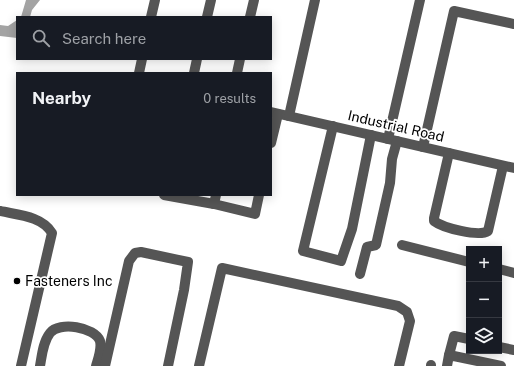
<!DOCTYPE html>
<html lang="en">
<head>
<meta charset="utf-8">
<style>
  :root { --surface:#171b24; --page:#242831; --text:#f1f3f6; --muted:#9ea1a6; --line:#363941 }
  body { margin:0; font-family:"Public Sans",sans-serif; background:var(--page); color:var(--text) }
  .controls { position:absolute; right:12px; bottom:12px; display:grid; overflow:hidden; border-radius:0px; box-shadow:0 2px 10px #0003 }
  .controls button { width:36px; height:36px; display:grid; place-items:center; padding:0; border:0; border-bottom:1px solid var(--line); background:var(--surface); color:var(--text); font:20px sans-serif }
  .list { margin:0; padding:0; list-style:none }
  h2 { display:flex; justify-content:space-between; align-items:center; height:52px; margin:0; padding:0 16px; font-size:17px }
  h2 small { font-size:13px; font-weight:400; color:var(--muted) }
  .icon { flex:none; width:22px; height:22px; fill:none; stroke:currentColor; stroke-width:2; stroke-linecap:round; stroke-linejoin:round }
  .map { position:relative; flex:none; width:514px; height:366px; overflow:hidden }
  .search { position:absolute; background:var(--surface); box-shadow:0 2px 10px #0003; left:16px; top:16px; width:256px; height:44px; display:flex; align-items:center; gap:10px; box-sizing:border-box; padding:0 14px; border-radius:0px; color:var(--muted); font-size:15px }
  .panel { position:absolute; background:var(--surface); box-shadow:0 2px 10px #0003; left:16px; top:72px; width:256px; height:124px; border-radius:0px }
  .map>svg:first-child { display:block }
  .water { fill:#a3a3a3 }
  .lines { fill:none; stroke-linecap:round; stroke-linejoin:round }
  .minor { stroke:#555; stroke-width:10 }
  .poi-dot { fill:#000; stroke:#fff; stroke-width:1.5 }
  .labels { text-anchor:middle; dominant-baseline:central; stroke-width:3.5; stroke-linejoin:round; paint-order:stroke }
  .street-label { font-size:14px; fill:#000; stroke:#fff }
  .poi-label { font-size:14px; fill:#000; stroke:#fff; text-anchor:start }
</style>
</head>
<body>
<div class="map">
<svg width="514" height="366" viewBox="0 0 514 366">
  <rect width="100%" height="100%" fill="#fff"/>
  <g class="water">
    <path d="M26 0H40L32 10 30 17H21Z"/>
    <path d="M17 20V38L0 36V25L8 26Z"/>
  </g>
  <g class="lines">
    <g class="minor">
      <path d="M151 17 155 0"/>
      <path d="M207 17 211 0"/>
      <path d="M250 17 254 0"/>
      <path d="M139 73 142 59"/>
      <path d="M194 73 197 59"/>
      <path d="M237 73 240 59"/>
      <path d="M271 112 514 168"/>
      <path d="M289 116 315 0"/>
      <path d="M333 126 303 251 341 261 352 229 371 135"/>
      <path d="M388 139 420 0"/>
      <path d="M271 143 278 114"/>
      <path d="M423 147 454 11 514 24"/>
      <path d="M449 153 434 218V221C443 228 479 237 488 231L503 166"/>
      <path d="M164 195 214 204"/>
      <path d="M216 195 214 204 255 214 259 195"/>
      <path d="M0 211C18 215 42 216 52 233L21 366"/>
      <path d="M402 245 469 262"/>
      <path d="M499 269 514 273"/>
      <path d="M360 274 367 247 376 245 390 183 392 159 397 141"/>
      <path d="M499 347 514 350"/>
      <path d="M449 355 454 336 469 339"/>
      <path d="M40 366C42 355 43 342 50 333 59 321 95 327 100 341 102 349 98 359 96 366"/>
      <path d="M105 366 129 261 135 253 141 252 188 262 184 290 168 366"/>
      <path d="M199 366 222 268 398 306 407 312 410 321 399 366"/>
      <path d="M431 366V365"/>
      <path d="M447 366 449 355 501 366"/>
    </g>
  </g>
  <circle class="poi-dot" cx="17" cy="281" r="4"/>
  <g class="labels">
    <g class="street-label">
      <text transform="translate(396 126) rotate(13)">Industrial Road</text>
    </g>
    <g class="poi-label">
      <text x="25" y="281">Fasteners Inc</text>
    </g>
  </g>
</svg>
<div class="controls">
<button>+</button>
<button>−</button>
<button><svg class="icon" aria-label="layers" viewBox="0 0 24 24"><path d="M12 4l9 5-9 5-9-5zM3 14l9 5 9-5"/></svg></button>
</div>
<div class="search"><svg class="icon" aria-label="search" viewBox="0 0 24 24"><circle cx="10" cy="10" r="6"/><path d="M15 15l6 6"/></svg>Search here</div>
<section class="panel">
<h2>Nearby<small>0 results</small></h2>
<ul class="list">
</ul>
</section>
</div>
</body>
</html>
